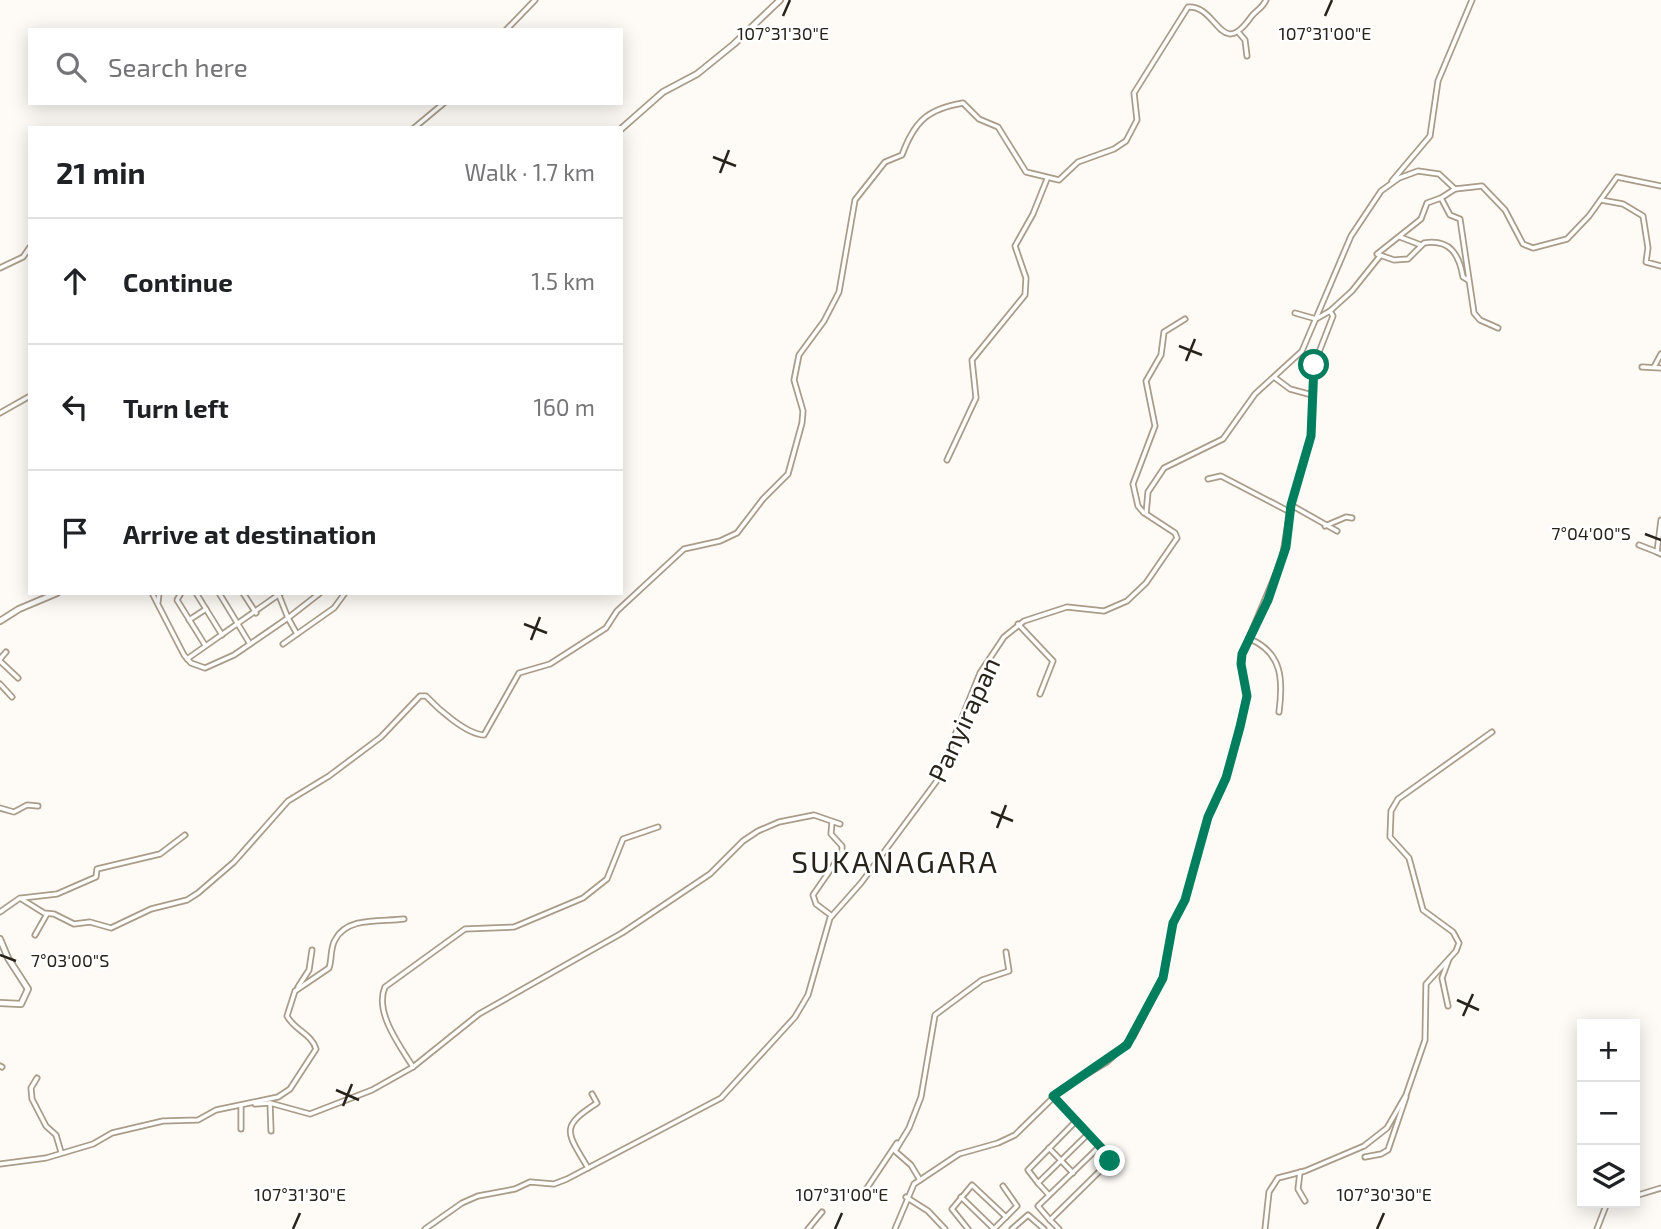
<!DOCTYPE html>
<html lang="en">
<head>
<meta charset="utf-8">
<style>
  :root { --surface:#fff; --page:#f6f6f6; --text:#202124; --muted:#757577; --line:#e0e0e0 }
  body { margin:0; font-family:"Exo 2",sans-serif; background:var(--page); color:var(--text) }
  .controls { position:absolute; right:21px; bottom:21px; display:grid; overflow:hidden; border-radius:0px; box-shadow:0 4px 18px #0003 }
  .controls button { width:63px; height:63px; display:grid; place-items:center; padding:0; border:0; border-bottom:2px solid var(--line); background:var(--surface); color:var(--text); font:35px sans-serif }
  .stop { position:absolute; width:21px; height:21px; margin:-16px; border:5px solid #007e5d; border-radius:50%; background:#fff }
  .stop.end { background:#007e5d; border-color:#fff; box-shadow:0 2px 7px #0008 }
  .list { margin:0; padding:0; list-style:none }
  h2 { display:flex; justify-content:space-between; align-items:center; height:91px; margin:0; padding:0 28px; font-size:30px }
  h2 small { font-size:23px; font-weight:400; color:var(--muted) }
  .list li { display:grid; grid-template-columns:46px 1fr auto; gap:21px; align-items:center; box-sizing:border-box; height:126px; padding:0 28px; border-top:2px solid var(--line) }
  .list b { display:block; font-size:26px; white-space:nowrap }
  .list em { font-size:23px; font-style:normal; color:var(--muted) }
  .icon { flex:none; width:38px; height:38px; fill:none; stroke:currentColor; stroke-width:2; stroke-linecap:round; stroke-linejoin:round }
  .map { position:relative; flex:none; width:1661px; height:1229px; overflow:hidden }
  .search { position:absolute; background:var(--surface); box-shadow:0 4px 18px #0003; left:28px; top:28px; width:595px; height:77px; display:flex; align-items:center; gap:18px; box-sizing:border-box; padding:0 24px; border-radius:0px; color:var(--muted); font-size:26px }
  .panel { position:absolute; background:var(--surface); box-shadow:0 4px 18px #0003; left:28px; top:126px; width:595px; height:469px; border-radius:0px }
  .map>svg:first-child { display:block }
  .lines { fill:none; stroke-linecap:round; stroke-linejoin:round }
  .minor-casing { stroke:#a99c89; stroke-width:7 }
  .tertiary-casing { stroke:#a99c89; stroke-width:8 }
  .minor { stroke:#fff; stroke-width:3.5 }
  .tertiary { stroke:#fff; stroke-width:4.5 }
  .route { stroke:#007e5d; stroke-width:9 }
  .ticks { fill:none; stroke:#28231b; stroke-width:2.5 }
  .labels { text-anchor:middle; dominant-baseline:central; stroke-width:5; stroke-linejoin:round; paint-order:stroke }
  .street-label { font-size:26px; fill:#28231b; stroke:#fff }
  .quarter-label { font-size:30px; letter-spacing:2px; fill:#28231b; stroke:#fff }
  .ticks-label { font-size:18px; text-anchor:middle; fill:#28231b; stroke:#fff; stroke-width:5; stroke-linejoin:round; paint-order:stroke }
</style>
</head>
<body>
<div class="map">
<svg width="1661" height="1229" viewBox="0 0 1661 1229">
  <rect width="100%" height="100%" fill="#fefbf7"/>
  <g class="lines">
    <defs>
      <g id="minor">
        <path d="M506 30 535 0"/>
        <path d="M1239 33 1245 40 1247 56"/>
        <path d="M414 128 444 103"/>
        <path d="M1392 181 1430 136 1438 81 1472 0"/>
        <path d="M1455 189 1441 198 1450 215 1460 219 1474 313 1480 320 1498 328"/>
        <path d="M1441 198 1427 203 1421 219 1377 254 1394 260 1408 259 1424 243C1450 239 1459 254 1463 277L1468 280"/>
        <path d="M1601 200 1623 204 1643 216 1648 248 1646 262 1661 266"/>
        <path d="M1400 237 1421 245"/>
        <path d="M0 268 23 257 30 247"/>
        <path d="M1330 311 1352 291 1380 256"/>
        <path d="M1642 367 1661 368"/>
        <path d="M1654 367 1661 354"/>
        <path d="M1274 377 1290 389 1312 395"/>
        <path d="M0 413 30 396"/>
        <path d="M947 460 976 398 972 360 1025 295 1026 278 1015 246 1033 214 1047 179"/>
        <path d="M1208 479 1221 476 1290 512"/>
        <path d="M1291 505 1337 531"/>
        <path d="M1144 513 1138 506 1133 484 1155 426 1146 381 1161 355 1164 332 1185 319"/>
        <path d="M1661 520 1657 552 1661 554"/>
        <path d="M1325 526 1346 517 1352 518"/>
        <path d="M1639 545 1657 552"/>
        <path d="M152 593 184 655 191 663 205 668 234 655 288 618 297 634 334 608 345 593"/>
        <path d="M181 593 177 600 205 645"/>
        <path d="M196 593 222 635"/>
        <path d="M219 593 250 644"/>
        <path d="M243 593 256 613"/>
        <path d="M278 593 288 618 320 593"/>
        <path d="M158 602 159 593"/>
        <path d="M189 620 206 609"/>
        <path d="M1018 624 1053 661 1040 694"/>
        <path d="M1250 639C1283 653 1283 681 1279 712"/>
        <path d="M283 644 297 634"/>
        <path d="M0 659 6 652"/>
        <path d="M187 659 281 593"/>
        <path d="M0 661 18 678"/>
        <path d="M0 684 12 697"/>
        <path d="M0 808 14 812 27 805 38 806"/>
        <path d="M22 898 57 894 96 877 97 869 160 854 185 835"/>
        <path d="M0 912 20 898 44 913 54 914 74 924 90 922 111 928 151 909 187 900 198 893 234 862 288 801 329 776 381 737 420 696H426C438 709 466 734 484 735L519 673 550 664 606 628 617 611 684 549 720 541 737 533 763 499 788 474 802 423 803 411 794 380 799 355 824 321 839 292 855 200 885 162 902 155C914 122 927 109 963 103L979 119 998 127 1026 172 1059 180 1078 162 1114 149 1126 141 1137 120 1134 93 1188 7C1218 5 1220 61 1251 17 1256 10 1262 9 1266 0"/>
        <path d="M832 916 816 904 813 895 842 853V846L831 834 832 822"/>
        <path d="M35 935 47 914"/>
        <path d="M298 987 309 970 312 950"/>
        <path d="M1448 1006 1442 978 1449 959"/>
        <path d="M0 1066 2 1067"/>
        <path d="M413 1067C400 1046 374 1012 385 987L465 929 514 927 583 898 607 879 623 839 658 827"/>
        <path d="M37 1078 31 1088 32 1099 46 1126 56 1135 61 1152"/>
        <path d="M270 1103 271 1131"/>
        <path d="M255 1104 270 1103 310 1114 372 1090 413 1067 479 1014 622 933 710 874 743 841 758 831 779 822 814 815 840 824"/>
        <path d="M241 1106V1129"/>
        <path d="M1049 1148 1073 1173"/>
        <path d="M1365 1157 1381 1154 1388 1150 1406 1097"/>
        <path d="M0 1164 46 1158 93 1144 112 1133 163 1121 198 1120 216 1110 278 1097 290 1089 316 1049C312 1034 294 1030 287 1016L295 991 329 968C332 960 330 948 335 940 347 916 382 922 404 919"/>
        <path d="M588 1168C566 1131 560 1127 597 1103L592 1094"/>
        <path d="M1300 1172 1298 1189 1305 1201"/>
        <path d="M920 1180 911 1165 895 1151 909 1128 921 1097 935 1015 982 980 1009 971 1006 952"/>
        <path d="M1038 1183 1028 1170 1076 1121"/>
        <path d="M1049 1195 1038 1183 1088 1134"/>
        <path d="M1635 1196 1661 1188"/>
        <path d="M861 1197 897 1143"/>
        <path d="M906 1197 928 1211 945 1229"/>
        <path d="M961 1197 994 1229"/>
        <path d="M1050 1220 1038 1206 1100 1146 1053 1096"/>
        <path d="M425 1229 462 1203 478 1196 515 1189 530 1182 554 1184 567 1179 721 1098 795 1017 808 995 830 918 861 883 936 782 980 673 1004 637 1024 621 1067 607 1104 611 1127 601 1146 583 1177 538 1175 533 1146 514 1148 492 1164 468 1223 439 1255 394 1302 351 1351 236 1381 191 1399 178 1418 171 1439 174 1455 189 1482 186 1505 210 1523 244 1533 248 1567 239 1589 216 1617 177 1661 186"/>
        <path d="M808 1229 822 1212"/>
        <path d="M895 1229 914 1184 959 1154 998 1143 1015 1135 1063 1088 1107 1062 1133 1037 1163 978 1173 923 1185 900 1208 817 1228 772 1247 696 1241 664 1242 654 1282 559 1291 505 1311 436 1314 365 1333 316 1330 311 1316 319 1295 313"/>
        <path d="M968 1229 952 1209 972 1185 1006 1217"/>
        <path d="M994 1229 1017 1206 1003 1186"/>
        <path d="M1012 1229 1028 1215 1044 1229"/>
        <path d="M1059 1229 1050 1220 1110 1161 1100 1146"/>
        <path d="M1265 1229 1269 1192 1278 1178 1305 1171 1364 1146 1387 1128 1406 1095 1425 1040 1426 984 1456 951 1459 943 1453 932 1423 910 1409 858 1390 837 1391 811 1398 799 1492 732"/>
        <path d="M1597 1229 1607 1203"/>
      </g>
      <g id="tertiary">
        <path d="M621 129 663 92 697 74 734 44 780 0"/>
        <path d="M0 621 19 609 57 593"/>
        <path d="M0 939 8 958 28 989 21 1004 0 1003"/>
      </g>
    </defs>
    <use href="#minor" class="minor-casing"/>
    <use href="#tertiary" class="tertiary-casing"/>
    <use href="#minor" class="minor"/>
    <use href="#tertiary" class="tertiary"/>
  </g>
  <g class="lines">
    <path class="route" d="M1110 1161 1108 1155 1053 1096 1127 1045 1163 978 1173 923 1185 900 1208 817 1226 778 1240 727 1247 696 1241 664 1242 654 1268 600 1286 547 1291 505 1311 436 1314 365"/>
  </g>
  <path class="ticks" d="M783 16 790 0M1325 16 1332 0M713 157 736 166M720 173 729 150M1179 346 1202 355M1186 361 1195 339M1645 534 1661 540M524 624 547 633M531 640 540 617M991 812 1013 821M997 828 1006 805M0 955 16 961M1457 1000 1479 1010M1463 1016 1473 994M336 1090 359 1100M343 1106 352 1084M293 1229 300 1213M835 1229 842 1213M1377 1229 1384 1213"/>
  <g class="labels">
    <g class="street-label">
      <text transform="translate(963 719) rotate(-65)">Panyirapan</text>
    </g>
    <g class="quarter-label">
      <text x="895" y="861">SUKANAGARA</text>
    </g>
  </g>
  <g class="ticks-label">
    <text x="783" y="40">107°31'30"E</text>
    <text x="1325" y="40">107°31'00"E</text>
    <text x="1591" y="540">7°04'00"S</text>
    <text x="70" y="967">7°03'00"S</text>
    <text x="300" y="1201">107°31'30"E</text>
    <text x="842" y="1201">107°31'00"E</text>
    <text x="1384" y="1201">107°30'30"E</text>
  </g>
</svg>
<div class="controls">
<button>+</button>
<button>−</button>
<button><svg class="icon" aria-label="layers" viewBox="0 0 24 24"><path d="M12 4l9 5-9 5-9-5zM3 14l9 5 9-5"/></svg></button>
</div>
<div class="stop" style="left:1314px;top:365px"></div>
<div class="stop end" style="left:1110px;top:1161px"></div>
<div class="search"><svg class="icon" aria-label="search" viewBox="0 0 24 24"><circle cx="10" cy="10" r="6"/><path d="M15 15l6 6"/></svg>Search here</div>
<section class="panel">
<h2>21 min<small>Walk · 1.7 km</small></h2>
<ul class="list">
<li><svg class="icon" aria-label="ahead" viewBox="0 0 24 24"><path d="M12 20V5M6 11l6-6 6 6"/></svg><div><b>Continue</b></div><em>1.5 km</em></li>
<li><svg class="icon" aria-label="left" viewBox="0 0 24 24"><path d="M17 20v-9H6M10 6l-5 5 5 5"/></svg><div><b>Turn left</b></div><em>160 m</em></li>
<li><svg class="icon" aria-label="arrive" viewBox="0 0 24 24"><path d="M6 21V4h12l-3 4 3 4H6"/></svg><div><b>Arrive at destination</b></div></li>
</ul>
</section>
</div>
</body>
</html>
